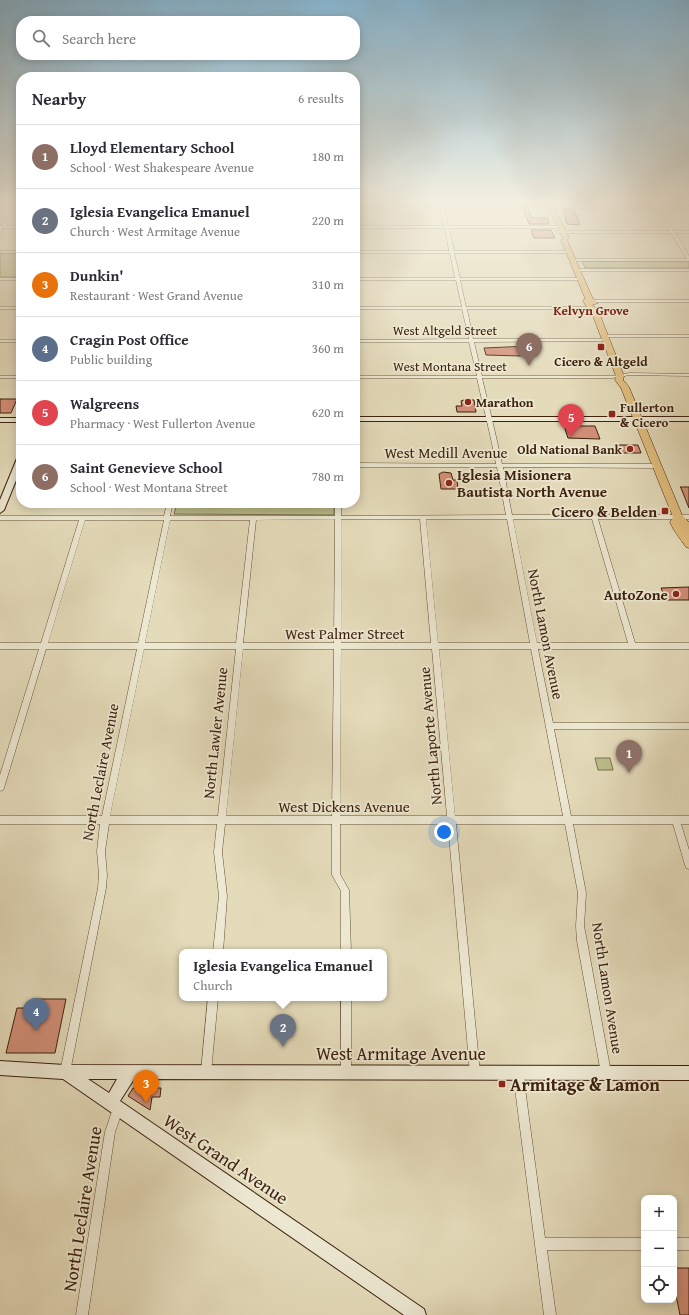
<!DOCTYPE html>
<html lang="en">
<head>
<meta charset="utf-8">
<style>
  :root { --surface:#fff; --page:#f2f2f3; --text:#2b2b33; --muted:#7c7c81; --line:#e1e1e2; --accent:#8f2418 }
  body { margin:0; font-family:"Gentium Book Plus",serif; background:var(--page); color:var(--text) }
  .controls { position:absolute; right:12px; bottom:12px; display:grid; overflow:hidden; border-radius:8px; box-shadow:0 2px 10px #0003 }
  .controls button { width:36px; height:36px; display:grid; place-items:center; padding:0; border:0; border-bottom:1px solid var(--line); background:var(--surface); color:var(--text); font:20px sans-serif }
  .you { position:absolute; left:444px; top:832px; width:14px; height:14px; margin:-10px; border:3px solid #fff; border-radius:50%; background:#1a73e8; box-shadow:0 0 0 6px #1a73e833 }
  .badge { display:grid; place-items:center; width:26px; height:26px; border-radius:50%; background:var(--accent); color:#fff; font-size:13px; font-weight:700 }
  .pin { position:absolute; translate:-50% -33px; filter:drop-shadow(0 1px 2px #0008) }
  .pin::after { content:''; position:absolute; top:21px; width:14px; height:12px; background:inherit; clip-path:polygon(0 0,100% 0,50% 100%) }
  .popup { position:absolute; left:179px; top:949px; width:208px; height:52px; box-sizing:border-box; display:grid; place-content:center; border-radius:8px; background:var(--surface); filter:drop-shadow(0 1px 3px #0005); font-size:13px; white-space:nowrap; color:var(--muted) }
  .popup b { font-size:15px; color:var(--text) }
  .popup::after { content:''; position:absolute; left:50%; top:100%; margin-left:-8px; border:8px solid transparent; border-top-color:var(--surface) }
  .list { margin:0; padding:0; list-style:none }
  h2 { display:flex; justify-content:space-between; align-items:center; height:52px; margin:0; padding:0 16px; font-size:17px }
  h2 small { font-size:13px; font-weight:400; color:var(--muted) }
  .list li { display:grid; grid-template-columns:26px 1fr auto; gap:12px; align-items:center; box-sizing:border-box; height:64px; padding:0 16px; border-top:1px solid var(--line) }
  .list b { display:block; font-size:15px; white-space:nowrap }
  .list p { margin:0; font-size:13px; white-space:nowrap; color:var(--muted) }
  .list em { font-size:13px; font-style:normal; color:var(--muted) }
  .icon { flex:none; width:22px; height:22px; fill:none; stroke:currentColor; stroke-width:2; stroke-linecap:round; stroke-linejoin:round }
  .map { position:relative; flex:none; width:689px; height:1315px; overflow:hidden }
  .search { position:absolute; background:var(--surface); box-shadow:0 2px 10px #0003; left:16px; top:16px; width:344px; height:44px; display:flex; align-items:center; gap:10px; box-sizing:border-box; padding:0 14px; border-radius:16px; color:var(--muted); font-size:15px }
  .panel { position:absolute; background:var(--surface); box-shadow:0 2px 10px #0003; left:16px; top:72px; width:344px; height:436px; border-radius:16px }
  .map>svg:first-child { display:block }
  .green { fill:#bbbe8b; stroke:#7c704c }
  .building { fill:#d28f78; stroke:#3d210d }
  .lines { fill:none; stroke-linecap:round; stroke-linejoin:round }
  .street-casing { stroke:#675038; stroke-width:1 }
  .secondary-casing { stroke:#3d210d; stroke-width:2 }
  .primary-casing { stroke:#3d210d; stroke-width:1 }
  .street { fill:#ede8d2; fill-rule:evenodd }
  .secondary { fill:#ede8d2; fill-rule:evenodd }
  .primary { fill:#e2be7d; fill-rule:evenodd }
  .poi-dot { fill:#8f2418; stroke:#ede8d2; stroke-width:1.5 }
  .labels { text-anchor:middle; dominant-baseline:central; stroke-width:3.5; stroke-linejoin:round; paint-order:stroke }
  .far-neighbourhood-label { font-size:13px; font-weight:bold; fill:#7a1f14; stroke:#ede8d2 }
  .far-street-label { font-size:13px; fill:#3d210d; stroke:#ede8d2 }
  .far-poi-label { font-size:13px; font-weight:bold; fill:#3d210d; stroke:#ede8d2; text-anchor:start }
  .street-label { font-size:15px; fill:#3d210d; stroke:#ede8d2 }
  .poi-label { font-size:15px; font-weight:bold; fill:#3d210d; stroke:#ede8d2; text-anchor:end }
  .near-street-label { font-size:18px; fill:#3d210d; stroke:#ede8d2 }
  .near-poi-label { font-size:18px; font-weight:bold; fill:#3d210d; stroke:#ede8d2; text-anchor:start }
</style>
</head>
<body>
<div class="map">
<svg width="689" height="1315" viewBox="0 0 689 1315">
  <rect width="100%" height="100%" fill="#e4dbba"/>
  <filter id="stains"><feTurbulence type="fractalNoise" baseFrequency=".005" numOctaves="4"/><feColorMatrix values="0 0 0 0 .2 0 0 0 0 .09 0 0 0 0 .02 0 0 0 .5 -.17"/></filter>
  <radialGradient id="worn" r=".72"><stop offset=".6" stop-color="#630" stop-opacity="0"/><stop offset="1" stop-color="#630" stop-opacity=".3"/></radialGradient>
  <g class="green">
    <rect x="0" y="253" width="21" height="24"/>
    <path d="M582 261H689V268H585Z"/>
    <path d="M177 503H334V515L174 514Z"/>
    <path d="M595 758H610L613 770H598Z"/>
  </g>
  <g class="building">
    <path d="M522 206H527L532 218H547L549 224H529Z"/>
    <path d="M563 210H574L580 225 567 224Z"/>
    <path d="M531 230H551L555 238H534Z"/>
    <path d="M529 346 531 355 520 356 486 355 484 348Z"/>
    <path d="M0 399H17L11 413H0Z"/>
    <path d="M464 400H474L476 412H457L456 406H462L461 401Z"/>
    <path d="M564 426H595L600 439 568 438Z"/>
    <path d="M618 445H638L641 453H621Z"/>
    <path d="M443 472 451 473 453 480H457L458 489H441L439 474Z"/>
    <path d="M680 487H689V508L681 488Z"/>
    <path d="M689 587V600H666L661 588Z"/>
    <path d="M33 999H66L55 1053H6L17 1008H31Z"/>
    <path d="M133 1088H161L160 1097H152L150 1110 128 1096Z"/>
    <path d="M674 1268H689V1315H680L674 1285Z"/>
  </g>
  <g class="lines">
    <defs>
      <g id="street">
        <path d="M0 203H21V205H19L6 226H21V228H4L0 233V226H2L15 205H0Z"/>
        <path d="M355 203H550V205H443L448 226H562L564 227 562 228H449L454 251H569L571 252 569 253H454L460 278H581L583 279 581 280H460L466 307H594L596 308 594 309H467L473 339H606L608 340 606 341 474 342 482 376H612L630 373 689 374V376L630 375 612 378H482C489 407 496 435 502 464H657L660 466 657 468 503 467 512 515H689V519H598L635 643H689V649H538L553 723H689V729H554L571 816H689V824H681L689 850V869L686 868 685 865 673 824H573L586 893 584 926 587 941 611 1073 610 1077 606 1078 602 1077 601 1073 577 941 576 926 578 893 565 824H456L480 1073 479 1077 475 1078 471 1077 470 1073 448 824H340V874L349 890 351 952H341V891L332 875V824H225L222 852 227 896 223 952H213L219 896 214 852 217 824H109L105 851 107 875 106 888 70 1072 69 1076 65 1077 61 1076 60 1072 98 888 99 875 97 851 100 824H0V816H102L137 649H46L4 788 3 790 0 791V775L39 649H0V643H41L79 520H0V516H164L167 503H173L170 516H335V503H341V516L506 515 497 467H355V463L496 464C491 435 483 407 477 378H355V376H477L469 342H355V340L469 339 462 309H355V307H462L456 280H355V278H455L450 253H355V251H449L445 228H355V226H444L440 205H355ZM335 519 334 643H243L256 520ZM341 519H420L431 643H341ZM426 519H507L530 643H438ZM513 519H592L628 643H537ZM85 520H164L138 643H48ZM170 520H250L236 643H145ZM144 649H236L218 816H110ZM243 649H334L332 816H226ZM341 649H432L447 816H340ZM439 649H531L563 816H455Z"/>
        <path d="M655 203 658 206H689V208H659L674 231H689V233H675L689 256V261H572L571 260 573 259H687L671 233H557L555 232 557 231H670L656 208H550L548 207 550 206H654L653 204Z"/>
        <rect x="0" y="251" width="21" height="2"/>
        <path d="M576 269H689V271H577L575 270Z"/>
        <rect x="0" y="278" width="21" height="2"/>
        <rect x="591" y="300" width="98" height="2"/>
        <rect x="0" y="307" width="21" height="2"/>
        <rect x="602" y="335" width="87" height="2"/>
        <rect x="0" y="340" width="21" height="2"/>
        <rect x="0" y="376" width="21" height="2"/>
        <path d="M208 998H218L211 1072 210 1076 206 1077 202 1076 201 1072Z"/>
        <path d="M341 998H351V1072L350 1076 346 1077 342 1076 341 1072Z"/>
        <path d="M518 1068 522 1069 523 1073 545 1238H644V1250H547L556 1315H544L513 1073 514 1069Z"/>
        <path d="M118 1104 122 1105 123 1109 115 1132 88 1315H76L105 1132 114 1105Z"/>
        <rect x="674" y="1238" width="15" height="12"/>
      </g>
      <g id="secondary">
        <rect x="355" y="417" width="334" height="4"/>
        <rect x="0" y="418" width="21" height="4"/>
        <path d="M18 456H21V468L4 510 0 513V500Z"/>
        <path d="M0 1061 65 1065 689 1066V1080L134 1079 120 1101 424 1309 426 1315H404L63 1079 0 1075ZM88 1079H117L109 1093Z"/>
      </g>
      <path id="primary" d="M546 203H552C558 215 564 225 569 238L567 240 592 297 598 303 592 305 598 310 624 376 623 380 629 387 682 515 689 522V548L686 547C680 538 674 532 670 522L673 517 621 388 615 380 616 376 591 311 586 306 583 301 585 298 561 240 563 238C558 225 552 216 546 203Z"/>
    </defs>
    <use href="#street" class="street-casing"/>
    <use href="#secondary" class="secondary-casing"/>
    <use href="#primary" class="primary-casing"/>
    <use href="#street" class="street"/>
    <use href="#secondary" class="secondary"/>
    <use href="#primary" class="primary"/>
  </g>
  <linearGradient id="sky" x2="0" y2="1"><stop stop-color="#87b7d2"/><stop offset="0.52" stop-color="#f3efe0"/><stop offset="1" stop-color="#f3efe0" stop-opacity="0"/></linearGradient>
  <rect width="689" height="387" fill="url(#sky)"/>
  <g class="poi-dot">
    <rect x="597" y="343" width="8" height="8" rx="2"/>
    <circle cx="468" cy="402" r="4"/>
    <rect x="608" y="410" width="8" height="8" rx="2"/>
    <circle cx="630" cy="449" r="4"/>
    <circle cx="449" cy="483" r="4"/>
    <rect x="661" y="507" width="8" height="8" rx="2"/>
    <circle cx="676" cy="594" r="4"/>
    <rect x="498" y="1080" width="8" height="8" rx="2"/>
  </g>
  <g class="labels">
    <g class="far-neighbourhood-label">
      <text x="591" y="310">Kelvyn Grove</text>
    </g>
    <g class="far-street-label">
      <text x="445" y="330">West Altgeld Street</text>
      <text x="450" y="366">West Montana Street</text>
    </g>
    <g class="far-poi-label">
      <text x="601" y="361" text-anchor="middle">Cicero &amp; Altgeld</text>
      <text x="476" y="402">Marathon</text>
      <text x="620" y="407">Fullerton<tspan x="620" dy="15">&amp; Cicero</tspan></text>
      <text x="622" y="449" text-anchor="end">Old National Bank</text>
    </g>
    <g class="street-label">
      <text x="446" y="452">West Medill Avenue</text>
      <text x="345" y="633">West Palmer Street</text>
      <text transform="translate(546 634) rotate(79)">North Lamon Avenue</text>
      <text transform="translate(215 733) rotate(-84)">North Lawler Avenue</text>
      <text transform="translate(430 736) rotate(-95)">North Laporte Avenue</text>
      <text transform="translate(100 772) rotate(-79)">North Leclaire Avenue</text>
      <text x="344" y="806">West Dickens Avenue</text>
      <text transform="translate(608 988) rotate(81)">North Lamon Avenue</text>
    </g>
    <g class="poi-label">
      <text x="457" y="474" text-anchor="start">Iglesia Misionera<tspan x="457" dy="17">Bautista North Avenue</tspan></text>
      <text x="657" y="511">Cicero &amp; Belden</text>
      <text x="668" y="594">AutoZone</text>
    </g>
    <g class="near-street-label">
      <text x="401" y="1053">West Armitage Avenue</text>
      <text transform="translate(226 1159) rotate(34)">West Grand Avenue</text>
      <text transform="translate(82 1209) rotate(-81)">North Leclaire Avenue</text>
    </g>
    <g class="near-poi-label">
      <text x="510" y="1084">Armitage &amp; Lamon</text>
    </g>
  </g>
  <rect width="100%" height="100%" filter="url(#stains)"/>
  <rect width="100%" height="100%" fill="url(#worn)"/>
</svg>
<div class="controls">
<button>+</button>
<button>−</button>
<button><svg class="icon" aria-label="locate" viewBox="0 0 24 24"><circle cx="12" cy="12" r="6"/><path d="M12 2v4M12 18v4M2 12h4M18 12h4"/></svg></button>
</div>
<div class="you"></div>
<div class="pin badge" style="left:629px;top:773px;background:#8d6e63">1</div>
<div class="pin badge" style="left:283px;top:1047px;background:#6b7280">2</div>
<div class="popup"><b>Iglesia Evangelica Emanuel</b>Church</div>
<div class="pin badge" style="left:146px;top:1103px;background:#e8710a">3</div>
<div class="pin badge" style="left:36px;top:1031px;background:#5c6f8a">4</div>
<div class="pin badge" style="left:571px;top:437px;background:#e0444e">5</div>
<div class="pin badge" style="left:529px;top:366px;background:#8d6e63">6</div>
<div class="search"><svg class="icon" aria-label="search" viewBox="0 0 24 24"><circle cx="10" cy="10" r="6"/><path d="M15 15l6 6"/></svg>Search here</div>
<section class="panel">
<h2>Nearby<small>6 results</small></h2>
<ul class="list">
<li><span class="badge" style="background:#8d6e63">1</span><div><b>Lloyd Elementary School</b><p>School · West Shakespeare Avenue</p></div><em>180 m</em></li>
<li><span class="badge" style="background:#6b7280">2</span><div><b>Iglesia Evangelica Emanuel</b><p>Church · West Armitage Avenue</p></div><em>220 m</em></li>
<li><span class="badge" style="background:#e8710a">3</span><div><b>Dunkin'</b><p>Restaurant · West Grand Avenue</p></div><em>310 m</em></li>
<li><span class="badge" style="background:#5c6f8a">4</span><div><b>Cragin Post Office</b><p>Public building</p></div><em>360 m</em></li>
<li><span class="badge" style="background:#e0444e">5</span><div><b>Walgreens</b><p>Pharmacy · West Fullerton Avenue</p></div><em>620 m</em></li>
<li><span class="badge" style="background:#8d6e63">6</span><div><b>Saint Genevieve School</b><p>School · West Montana Street</p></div><em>780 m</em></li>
</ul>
</section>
</div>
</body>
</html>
